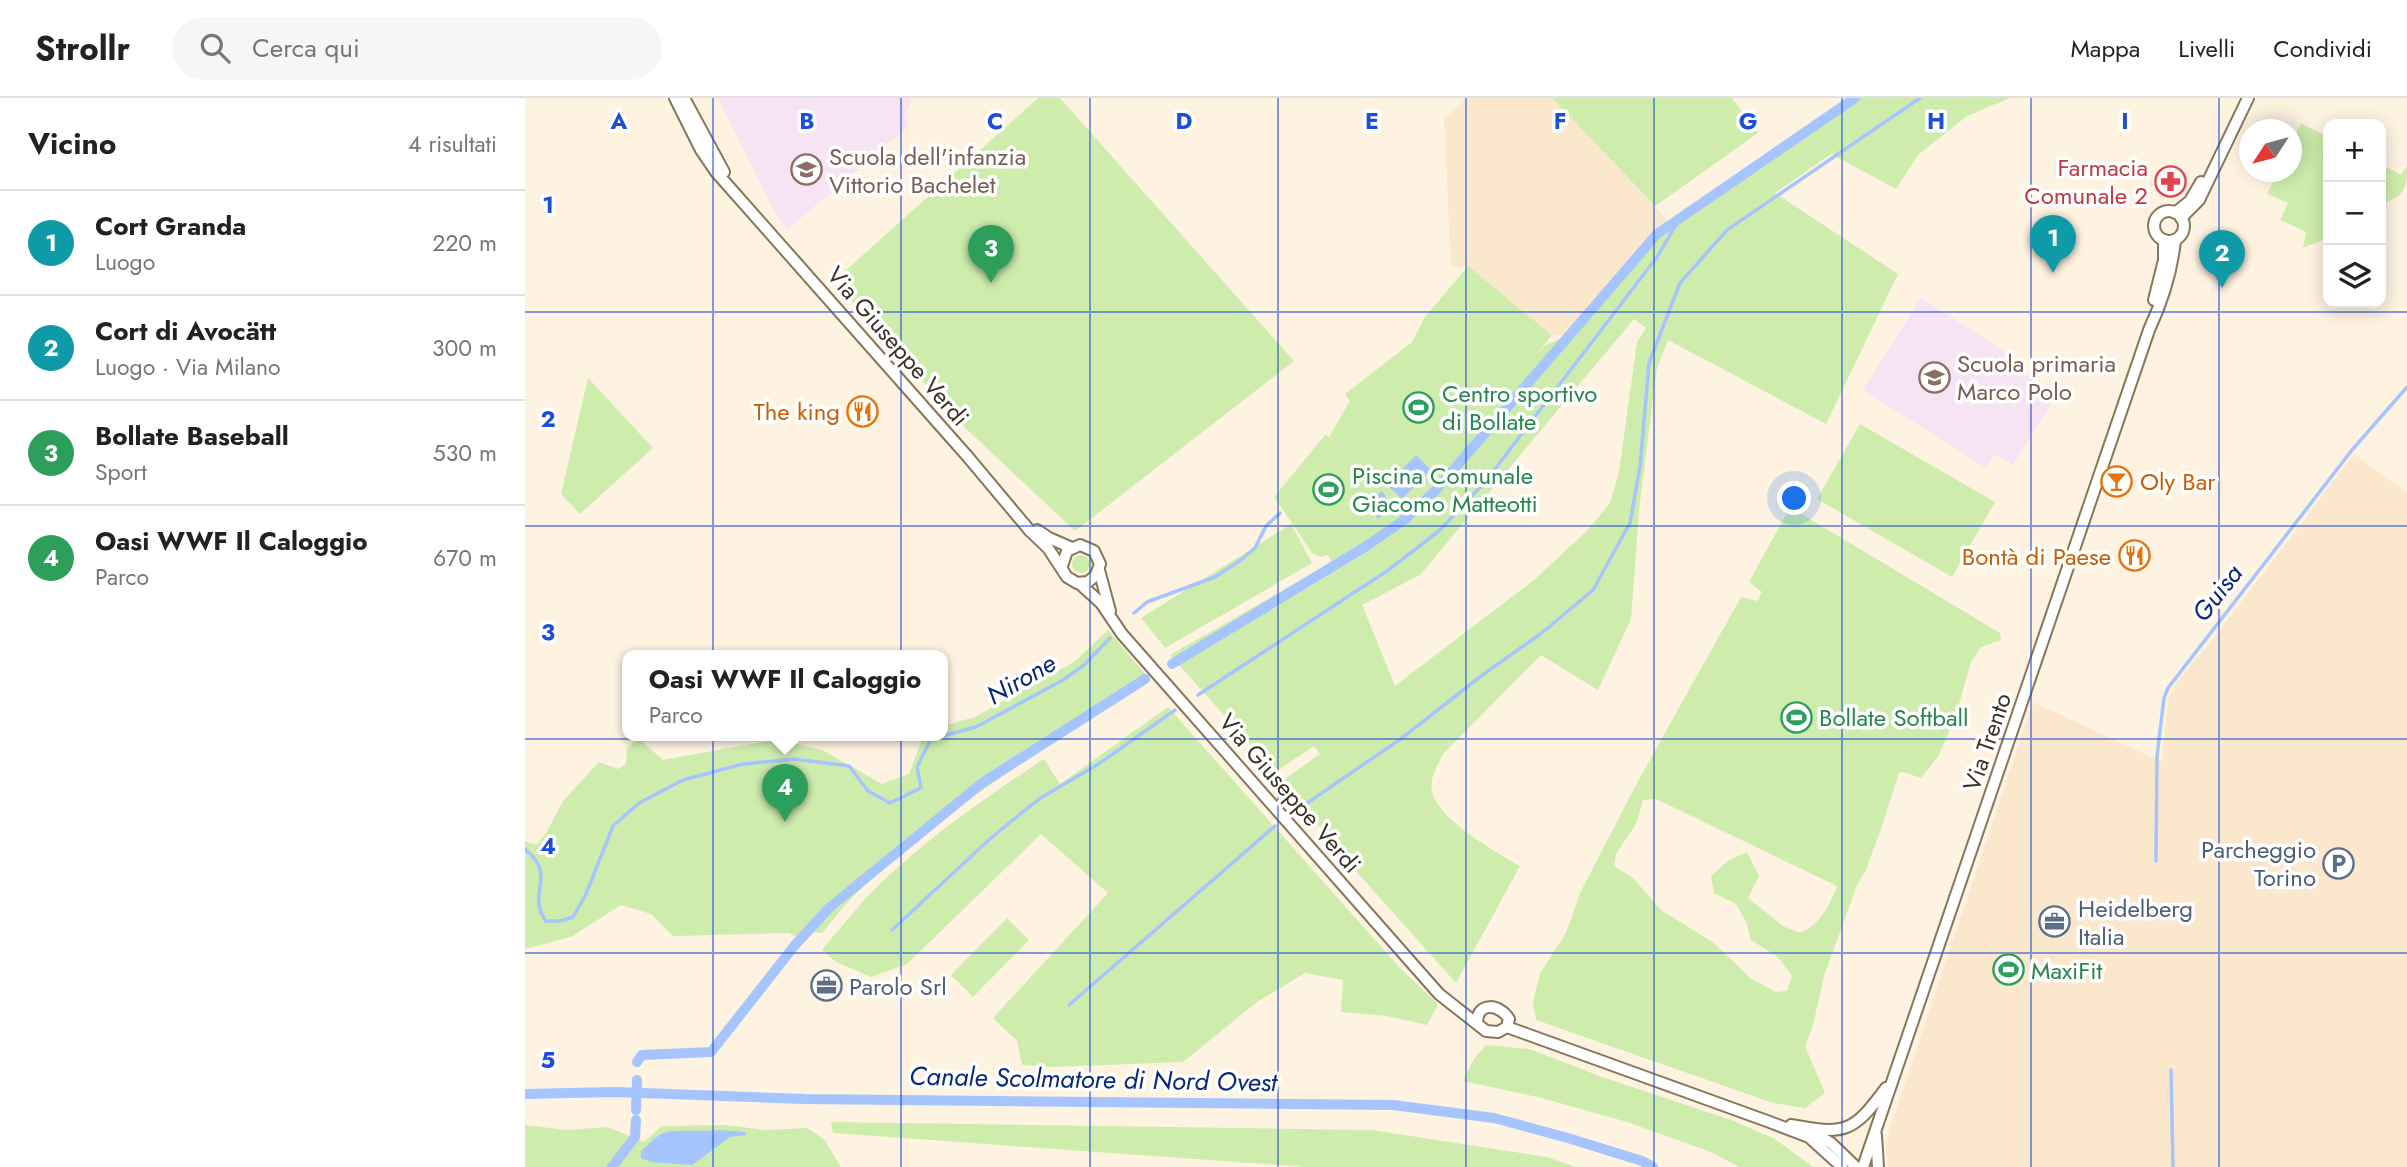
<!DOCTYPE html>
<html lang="it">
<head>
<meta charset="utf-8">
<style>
  :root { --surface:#fff; --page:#f6f6f6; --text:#222; --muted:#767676; --line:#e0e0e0; --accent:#0476a0 }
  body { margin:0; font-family:Jost,sans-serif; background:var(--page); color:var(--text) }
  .controls { position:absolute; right:21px; top:21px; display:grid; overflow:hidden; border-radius:14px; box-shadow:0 4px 18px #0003 }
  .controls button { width:63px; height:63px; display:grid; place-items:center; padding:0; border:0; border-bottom:2px solid var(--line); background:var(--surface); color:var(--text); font:35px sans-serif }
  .compass { position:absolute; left:1714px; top:21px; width:63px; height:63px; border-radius:50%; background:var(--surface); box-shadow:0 4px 18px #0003; rotate:234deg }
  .you { position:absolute; left:1270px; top:401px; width:24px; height:24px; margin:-18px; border:5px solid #fff; border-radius:50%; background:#1a73e8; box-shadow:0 0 0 10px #1a73e833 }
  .badge { display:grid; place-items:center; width:46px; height:46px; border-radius:50%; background:var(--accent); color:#fff; font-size:23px; font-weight:700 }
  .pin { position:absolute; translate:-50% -58px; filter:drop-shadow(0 2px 4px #0008) }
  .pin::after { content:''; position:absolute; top:37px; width:24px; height:21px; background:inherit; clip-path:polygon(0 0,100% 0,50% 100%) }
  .popup { position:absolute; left:97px; top:552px; width:326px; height:91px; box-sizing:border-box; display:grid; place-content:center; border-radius:14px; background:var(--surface); filter:drop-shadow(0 2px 5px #0005); font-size:23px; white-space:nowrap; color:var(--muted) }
  .popup b { font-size:26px; color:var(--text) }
  .popup::after { content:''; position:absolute; left:50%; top:100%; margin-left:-14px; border:14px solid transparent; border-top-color:var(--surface) }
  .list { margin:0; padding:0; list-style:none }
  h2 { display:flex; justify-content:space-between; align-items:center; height:91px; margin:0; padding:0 28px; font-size:30px }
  h2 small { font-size:23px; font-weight:400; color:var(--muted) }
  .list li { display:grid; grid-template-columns:46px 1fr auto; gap:21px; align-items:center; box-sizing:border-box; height:105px; padding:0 28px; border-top:2px solid var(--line) }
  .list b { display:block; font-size:26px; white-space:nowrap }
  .list p { margin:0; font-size:23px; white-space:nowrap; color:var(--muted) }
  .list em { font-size:23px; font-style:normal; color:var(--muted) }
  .icon { flex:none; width:38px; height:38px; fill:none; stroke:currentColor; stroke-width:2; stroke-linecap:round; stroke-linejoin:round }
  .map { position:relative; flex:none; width:1882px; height:1069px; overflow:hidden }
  header { display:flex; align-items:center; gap:42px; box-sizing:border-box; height:98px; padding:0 35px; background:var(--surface); border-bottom:2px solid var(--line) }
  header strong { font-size:33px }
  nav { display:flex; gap:38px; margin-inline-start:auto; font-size:24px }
  .search { width:490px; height:63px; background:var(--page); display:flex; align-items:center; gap:18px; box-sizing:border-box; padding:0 24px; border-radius:38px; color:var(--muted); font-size:26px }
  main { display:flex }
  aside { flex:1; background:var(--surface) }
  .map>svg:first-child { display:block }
  .built { fill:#fbe7cb }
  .education { fill:#f6e3f4 }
  .green { fill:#ceedad; fill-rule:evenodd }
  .water { fill:#a6c4fe }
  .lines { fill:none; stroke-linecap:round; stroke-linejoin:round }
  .stream { stroke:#a6c4fe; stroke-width:3.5 }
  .canal { stroke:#a6c4fe; stroke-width:10 }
  .tertiary-casing { stroke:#88765c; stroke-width:14 }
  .tertiary { stroke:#fff; stroke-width:10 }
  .grid { fill:none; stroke:#1d4ed8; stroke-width:2; stroke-opacity:0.55 }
  .labels { text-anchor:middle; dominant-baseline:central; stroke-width:7; stroke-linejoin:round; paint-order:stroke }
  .education-label { font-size:24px; fill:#785e54; stroke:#fff; text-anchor:start }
  .health-label { font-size:24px; fill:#be3a42; stroke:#fff; text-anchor:end }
  .street-label { font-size:24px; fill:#3a3227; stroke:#fff }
  .leisure-label { font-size:24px; fill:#27864d; stroke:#fff; text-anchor:start }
  .food-label { font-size:24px; fill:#c56008; stroke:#fff; text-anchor:end }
  .service-label { font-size:24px; fill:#4e5e75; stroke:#fff; text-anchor:start }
  .water-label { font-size:26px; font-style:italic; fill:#082979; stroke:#fff }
  .grid-label { font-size:23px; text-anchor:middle; font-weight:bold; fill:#1d4ed8; stroke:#fff; stroke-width:7; stroke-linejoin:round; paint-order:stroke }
</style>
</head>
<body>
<header>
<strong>Strollr</strong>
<div class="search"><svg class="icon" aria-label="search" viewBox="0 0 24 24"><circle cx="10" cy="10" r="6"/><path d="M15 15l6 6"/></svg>Cerca qui</div>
<nav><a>Mappa</a><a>Livelli</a><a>Condividi</a></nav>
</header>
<main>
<aside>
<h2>Vicino<small>4 risultati</small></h2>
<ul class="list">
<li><span class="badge" style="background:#0f9aa8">1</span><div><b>Cort Granda</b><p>Luogo</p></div><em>220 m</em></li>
<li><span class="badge" style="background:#0f9aa8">2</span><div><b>Cort di Avocätt</b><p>Luogo · Via Milano</p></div><em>300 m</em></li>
<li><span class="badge" style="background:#2e9e5b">3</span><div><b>Bollate Baseball</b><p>Sport</p></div><em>530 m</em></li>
<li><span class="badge" style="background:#2e9e5b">4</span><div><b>Oasi WWF Il Caloggio</b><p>Parco</p></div><em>670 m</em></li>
</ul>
</aside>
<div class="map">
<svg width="1882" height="1069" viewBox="0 0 1882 1069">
  <rect width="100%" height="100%" fill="#fef2e1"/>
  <g class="built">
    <path d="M942 0H1027L1144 124 1130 134 1043 237H1027L943 168 926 169 919 22Z"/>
    <path d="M1829 356 1882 395V1069H1363L1361 1047 1364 1033 1508 604 1637 664 1643 602 1651 585 1685 545Z"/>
  </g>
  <g class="education">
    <path d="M193 0H384L386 2 380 17 383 29 263 131 250 115Z"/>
    <path d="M1396 200 1486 257 1482 265 1532 297 1488 367 1470 356 1461 370 1338 292Z"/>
  </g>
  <g class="green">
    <path d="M513 0H535L769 263 550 433 434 324 309 183Z"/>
    <path d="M1027 0H1207L1233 35 1130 108Z"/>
    <path d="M1325 0H1485L1442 18 1393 57 1371 91 1306 56 1250 95 1373 176 1301 326 1143 242 1132 270 1114 412 1106 521 1073 592 1016 557 918 656C913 667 904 680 907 693 913 722 971 754 995 768L931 885 838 781 757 683 795 656 789 648 750 674 645 557 807 464 803 457 796 459 788 456 749 399 800 337 804 339 825 303 820 296 887 244 900 219 943 168 1027 237 1006 263 1019 248 1043 237 1130 133ZM1109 221 1121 230 1112 244 1094 374 1085 405 1063 432 1009 482 870 588 837 507 895 477Z"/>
    <path d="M1776 25 1803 39V140L1778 150 1781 134 1755 122 1763 105 1742 96 1753 74H1766L1767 45Z"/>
    <path d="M1856 66 1876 77 1882 68C1882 94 1879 96 1856 107Z"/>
    <path d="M63 280 128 350 55 416 36 396Z"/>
    <path d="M1335 326 1470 404 1427 479 1292 401Z"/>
    <path d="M1270 412 1475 535 1476 542 1456 549 1446 564 1430 620 1413 659 1396 680 1378 674 1374 675 1356 731 1340 774 1332 787 1299 878 1288 927 1280 948 1300 995 1280 1010 1248 1005 1011 922 1008 904 1015 875 1041 835 1055 795 1112 685 1216 499 1232 503 1237 494 1224 484 1262 415ZM1131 701 1312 788C1304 808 1295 827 1275 835L1258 828 1223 800 1234 778 1222 754 1204 762 1186 778 1189 795 1211 806 1221 824 1226 842 1253 859 1267 878 1262 893 1251 894 1225 880 1189 845 1136 812 1108 780 1089 768 1091 756 1111 726 1118 702Z"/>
    <path d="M766 426 787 465 640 550 616 520Z"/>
    <circle cx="556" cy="466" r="9"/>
    <path d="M583 532 626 583C526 645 426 707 340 787 324 801 311 819 297 835L285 834 277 842 264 835 148 838 126 816 96 807 46 839 0 851V743L11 747 20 737 38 703 74 664 93 671 101 666 102 650 113 640 138 662 254 641 299 653 357 686 384 676 398 638H418V628L450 619 549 564Z"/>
    <path d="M643 609 874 869 913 906 902 927 862 918 816 914 818 882 780 875 732 904 658 964 526 969 497 967 492 943 468 920 583 795 516 736 382 866 346 879 311 864 297 852C316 829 335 805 357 784 406 737 463 698 519 661L535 686Z"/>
    <path d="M482 820 504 842 448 899 426 877Z"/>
    <path d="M961 947 1005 951 1077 979 1209 1023 1250 1041 1288 1069H1214L1186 1054 1102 1024 1017 1000 938 983 949 961Z"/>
    <path d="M306 1024 847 1032 1022 1059 1051 1069H781L308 1035Z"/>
    <path d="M0 1027 42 1032 83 1029 119 1044 137 1028 201 1027 240 1032 282 1030 299 1041 316 1069H0Z"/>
  </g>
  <g class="water">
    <path d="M891 357 906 372 877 401 862 387Z"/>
    <path d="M857 393 864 403 862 405 864 413 853 421 845 411 856 403 852 397Z"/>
    <path d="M194 1032 220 1034 221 1037 205 1039 167 1067 126 1064 116 1060V1053C123 1047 130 1039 138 1035 146 1031 181 1034 194 1032Z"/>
  </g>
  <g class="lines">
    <g class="stream">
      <path d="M609 515 622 504 690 479 716 462 730 450 741 428 755 415"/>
      <path d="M673 597 862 473 914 433 960 384 1132 159 1155 120"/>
      <path d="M418 638 451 629 538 582 559 567 585 540"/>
      <path d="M775 710 877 640 956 578 1018 534 1068 492 1105 425 1115 369 1124 265 1155 185 1202 132 1395 0"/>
      <path d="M0 751C34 779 0 794 21 823H35L48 819 61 796 88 728 114 705 158 682 218 666 269 661 324 668 343 693 365 705 396 690 392 669 406 641 415 638"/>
      <path d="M1631 763 1632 658 1639 600 1643 590 1827 352 1882 289"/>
      <path d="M367 832 467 739 514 701 575 665 650 612"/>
      <path d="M544 907 750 728"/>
      <path d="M1646 972 1648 1069"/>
    </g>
    <g class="canal">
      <path d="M647 566 843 447 879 422 910 393 1132 136 1330 0"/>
      <path d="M112 964 117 957 186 954 270 847 304 810 457 685 620 581"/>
      <path d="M0 996 90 994 280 1001 868 1007 969 1020 1043 1040 1117 1063 1128 1069"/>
      <path d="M111 1012 112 982"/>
      <path d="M87 1069 110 1039 111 1022"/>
    </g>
    <defs>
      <g id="tertiary">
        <path d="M150 0 176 52 191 74 443 359 505 433 523 450 542 479 552 485 563 484 571 477 575 466 569 453 555 447 542 453 537 468"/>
        <path d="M159 0 199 74"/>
        <circle cx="1644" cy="128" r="15"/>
        <path d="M1650 115 1665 103 1676 84"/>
        <path d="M1656 120 1674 102 1723 0"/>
        <path d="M1629 202 1639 162V142"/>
        <path d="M512 432 524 440 547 450"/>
        <path d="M574 472 585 513"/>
        <path d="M554 485 576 505 597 536 914 896 961 933 973 934 982 929"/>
        <path d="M952 925C952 903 975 906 984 921L982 929"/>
        <path d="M982 929 1242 1023 1284 1039 1317 1069"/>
        <path d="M1266 1027C1320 1037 1328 1035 1361 990"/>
        <path d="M1286 1033 1306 1045 1331 1069"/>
        <path d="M1351 1037 1353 1069"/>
        <path d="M1338 1069 1624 232C1637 204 1647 173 1650 142"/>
      </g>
    </defs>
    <use href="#tertiary" class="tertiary-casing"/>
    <use href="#tertiary" class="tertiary"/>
  </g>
  <path class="grid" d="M188 0V1069M376 0V1069M565 0V1069M753 0V1069M941 0V1069M1129 0V1069M1317 0V1069M1506 0V1069M1694 0V1069M0 214H1882M0 428H1882M0 641H1882M0 855H1882"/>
  <defs>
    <symbol id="school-ring" viewBox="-11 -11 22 22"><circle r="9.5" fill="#fff" stroke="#8d6e63" stroke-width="1.5"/><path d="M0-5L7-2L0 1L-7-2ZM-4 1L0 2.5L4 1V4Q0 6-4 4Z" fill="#8d6e63"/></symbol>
    <symbol id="pharmacy-ring" viewBox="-11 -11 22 22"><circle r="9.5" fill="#fff" stroke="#e0444e" stroke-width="1.5"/><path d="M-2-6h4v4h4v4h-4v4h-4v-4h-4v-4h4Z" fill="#e0444e"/></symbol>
    <symbol id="stadium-ring" viewBox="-11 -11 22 22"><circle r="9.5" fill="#fff" stroke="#2e9e5b" stroke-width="1.5"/><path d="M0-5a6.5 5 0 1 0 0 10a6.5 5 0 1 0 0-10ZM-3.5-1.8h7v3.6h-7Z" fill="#2e9e5b"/></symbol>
    <symbol id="restaurant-ring" viewBox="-11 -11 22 22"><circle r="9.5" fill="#fff" stroke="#e8710a" stroke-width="1.5"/><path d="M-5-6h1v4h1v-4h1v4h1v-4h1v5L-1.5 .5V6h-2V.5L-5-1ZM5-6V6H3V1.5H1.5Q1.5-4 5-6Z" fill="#e8710a"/></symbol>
    <symbol id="bar-ring" viewBox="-11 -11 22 22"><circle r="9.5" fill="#fff" stroke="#e8710a" stroke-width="1.5"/><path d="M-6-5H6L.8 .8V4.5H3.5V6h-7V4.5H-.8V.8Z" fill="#e8710a"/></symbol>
    <symbol id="parking-ring" viewBox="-11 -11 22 22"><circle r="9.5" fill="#fff" stroke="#5c6f8a" stroke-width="1.5"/><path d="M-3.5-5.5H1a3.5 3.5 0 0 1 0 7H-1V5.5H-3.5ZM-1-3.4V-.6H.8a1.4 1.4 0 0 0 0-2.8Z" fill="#5c6f8a"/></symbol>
    <symbol id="office-ring" viewBox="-11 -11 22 22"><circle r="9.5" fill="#fff" stroke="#5c6f8a" stroke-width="1.5"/><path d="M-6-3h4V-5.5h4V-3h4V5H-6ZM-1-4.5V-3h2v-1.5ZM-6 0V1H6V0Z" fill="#5c6f8a"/></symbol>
  </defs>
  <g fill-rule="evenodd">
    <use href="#school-ring" x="264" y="54" width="35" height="35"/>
    <use href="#pharmacy-ring" x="1628" y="66" width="35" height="35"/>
    <use href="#school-ring" x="1392" y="262" width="35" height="35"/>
    <use href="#stadium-ring" x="876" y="292" width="35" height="35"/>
    <use href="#restaurant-ring" x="320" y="296" width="35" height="35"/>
    <use href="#bar-ring" x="1574" y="366" width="35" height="35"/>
    <use href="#stadium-ring" x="786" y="374" width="35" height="35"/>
    <use href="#restaurant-ring" x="1592" y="440" width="35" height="35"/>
    <use href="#stadium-ring" x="1254" y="602" width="35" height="35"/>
    <use href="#parking-ring" x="1796" y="748" width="35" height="35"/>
    <use href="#office-ring" x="1512" y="806" width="35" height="35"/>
    <use href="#stadium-ring" x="1466" y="854" width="35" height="35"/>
    <use href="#office-ring" x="284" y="870" width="35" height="35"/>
  </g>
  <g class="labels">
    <g class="education-label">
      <text x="304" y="58">Scuola dell'infanzia<tspan x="304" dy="28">Vittorio Bachelet</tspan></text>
      <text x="1432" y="265">Scuola primaria<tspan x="1432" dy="28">Marco Polo</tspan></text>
    </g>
    <g class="health-label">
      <text x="1623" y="69">Farmacia<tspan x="1623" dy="28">Comunale 2</tspan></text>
    </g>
    <g class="street-label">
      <text transform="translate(373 248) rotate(49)">Via Giuseppe Verdi</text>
      <text transform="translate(1462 644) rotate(-71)">Via Trento</text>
      <text transform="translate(765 695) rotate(49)">Via Giuseppe Verdi</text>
    </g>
    <g class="leisure-label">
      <text x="917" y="295">Centro sportivo<tspan x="917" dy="28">di Bollate</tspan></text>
      <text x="827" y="377">Piscina Comunale<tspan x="827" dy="28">Giacomo Matteotti</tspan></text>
      <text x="1294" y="619">Bollate Softball</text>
      <text x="1506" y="872">MaxiFit</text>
    </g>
    <g class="food-label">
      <text x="315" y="313">The king</text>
      <text x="1615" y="383" text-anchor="start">Oly Bar</text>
      <text x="1586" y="458">Bontà di Paese</text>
    </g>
    <g class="service-label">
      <text x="1791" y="751" text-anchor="end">Parcheggio<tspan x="1791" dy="28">Torino</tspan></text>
      <text x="1553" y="810">Heidelberg<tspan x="1553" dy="28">Italia</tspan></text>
      <text x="324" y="888">Parolo Srl</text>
    </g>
    <g class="water-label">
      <text transform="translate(1692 495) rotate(-52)">Guisa</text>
      <text transform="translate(496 581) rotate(-30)">Nirone</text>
      <text transform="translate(568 981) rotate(1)">Canale Scolmatore di Nord Ovest</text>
    </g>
  </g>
  <g class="grid-label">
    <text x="94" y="31">A</text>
    <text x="282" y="31">B</text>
    <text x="470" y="31">C</text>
    <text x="659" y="31">D</text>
    <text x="847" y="31">E</text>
    <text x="1035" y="31">F</text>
    <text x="1223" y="31">G</text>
    <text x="1411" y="31">H</text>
    <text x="1600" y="31">I</text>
    <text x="23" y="115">1</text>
    <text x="23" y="329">2</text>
    <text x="23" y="542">3</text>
    <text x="23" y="756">4</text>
    <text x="23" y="970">5</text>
  </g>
</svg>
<div class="controls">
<button>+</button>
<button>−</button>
<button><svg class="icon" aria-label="layers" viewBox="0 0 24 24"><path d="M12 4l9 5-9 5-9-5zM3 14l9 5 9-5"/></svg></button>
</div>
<svg class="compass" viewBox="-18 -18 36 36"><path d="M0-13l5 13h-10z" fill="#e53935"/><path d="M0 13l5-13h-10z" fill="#767676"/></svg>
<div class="you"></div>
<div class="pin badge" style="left:1528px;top:175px;background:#0f9aa8">1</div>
<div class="pin badge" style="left:1697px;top:190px;background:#0f9aa8">2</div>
<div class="pin badge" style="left:466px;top:185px;background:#2e9e5b">3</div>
<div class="pin badge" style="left:260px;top:724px;background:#2e9e5b">4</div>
<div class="popup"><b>Oasi WWF Il Caloggio</b>Parco</div>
</div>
</main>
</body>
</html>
